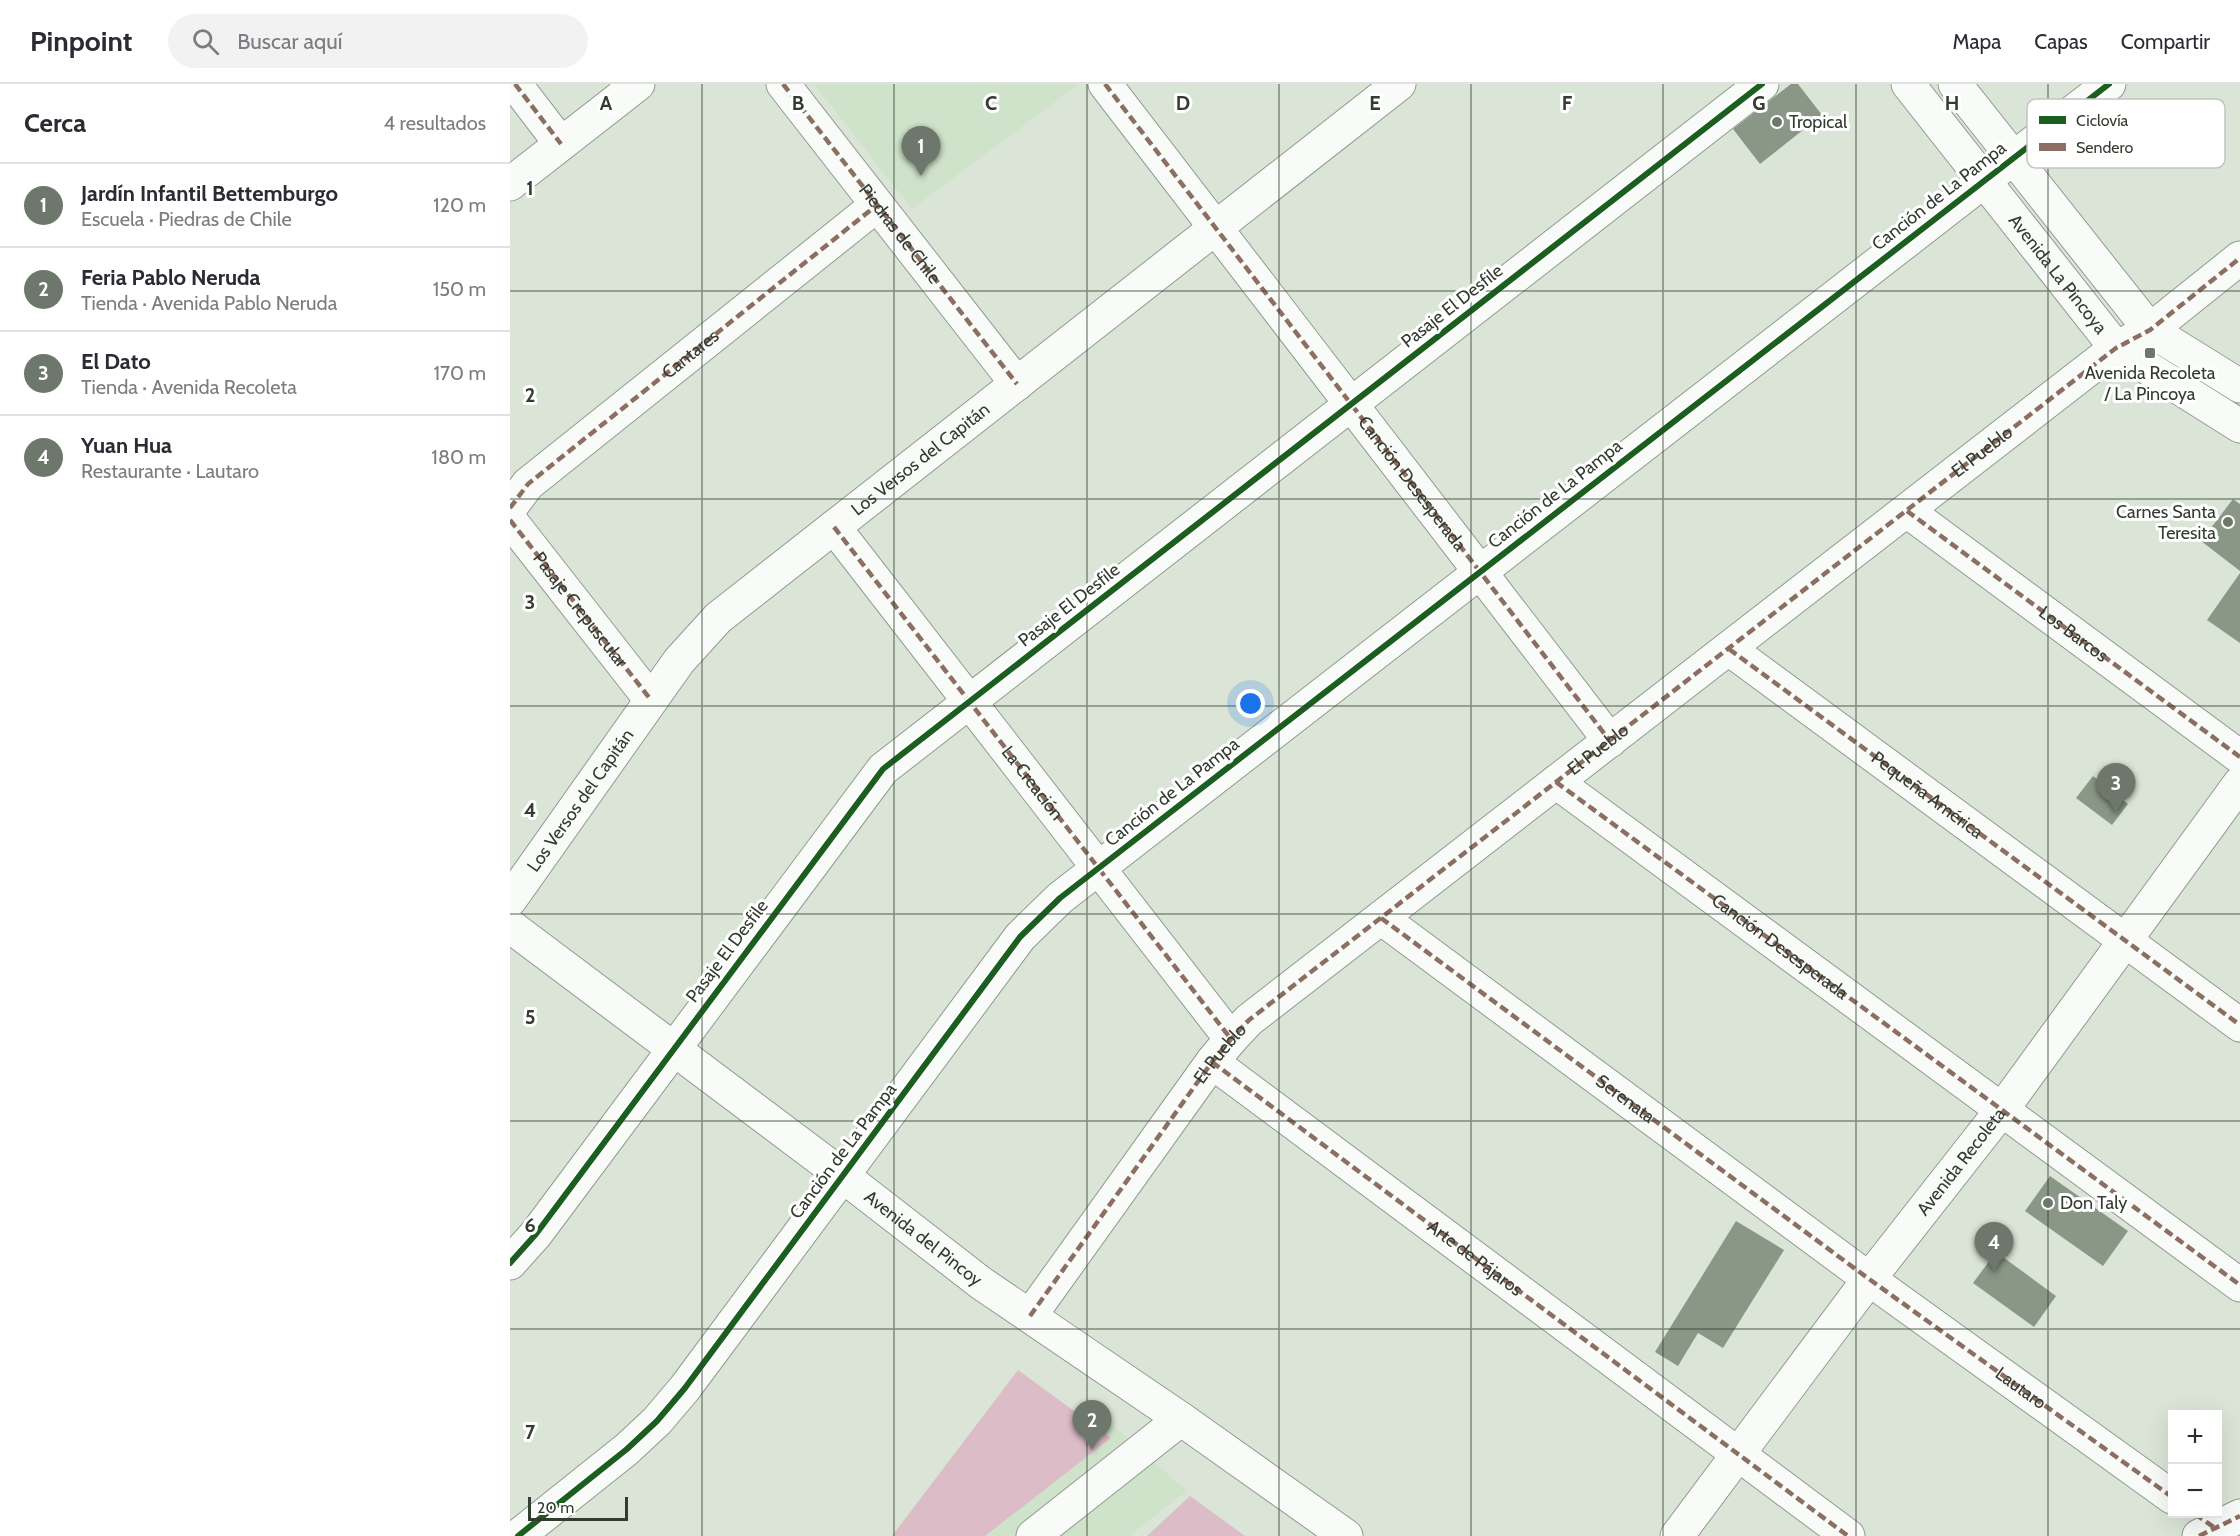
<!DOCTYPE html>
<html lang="es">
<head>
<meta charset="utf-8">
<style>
  :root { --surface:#fff; --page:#f2f2f3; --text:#2b2b33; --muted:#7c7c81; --line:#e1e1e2; --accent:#6e776c }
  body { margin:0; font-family:Cabin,sans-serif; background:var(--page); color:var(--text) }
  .controls { position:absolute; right:18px; bottom:18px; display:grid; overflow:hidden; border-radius:0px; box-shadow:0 6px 24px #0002 }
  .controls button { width:54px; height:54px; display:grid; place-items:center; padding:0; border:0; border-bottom:2px solid var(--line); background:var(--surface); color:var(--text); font:30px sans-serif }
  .scale { position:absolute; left:18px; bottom:15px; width:100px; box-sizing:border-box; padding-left:6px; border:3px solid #343c32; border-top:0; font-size:16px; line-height:21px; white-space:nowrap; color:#343c32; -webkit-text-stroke:4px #fff; paint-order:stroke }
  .you { position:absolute; left:741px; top:620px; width:21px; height:21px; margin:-15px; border:4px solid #fff; border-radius:50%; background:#1a73e8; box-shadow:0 0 0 9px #1a73e833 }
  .badge { display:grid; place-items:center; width:39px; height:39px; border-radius:50%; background:var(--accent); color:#fff; font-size:20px; font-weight:700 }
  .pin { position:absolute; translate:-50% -50px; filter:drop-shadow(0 2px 3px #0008) }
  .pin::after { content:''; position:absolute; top:32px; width:21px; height:18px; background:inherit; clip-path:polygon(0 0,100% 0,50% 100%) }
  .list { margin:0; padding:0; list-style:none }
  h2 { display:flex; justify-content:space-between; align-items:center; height:78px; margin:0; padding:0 24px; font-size:26px }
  h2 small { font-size:20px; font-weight:400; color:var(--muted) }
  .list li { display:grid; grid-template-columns:39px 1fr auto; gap:18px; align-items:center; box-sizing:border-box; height:84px; padding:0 24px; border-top:2px solid var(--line) }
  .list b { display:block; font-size:22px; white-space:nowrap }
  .list p { margin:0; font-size:20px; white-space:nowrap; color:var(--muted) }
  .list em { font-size:20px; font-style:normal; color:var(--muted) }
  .icon { flex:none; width:33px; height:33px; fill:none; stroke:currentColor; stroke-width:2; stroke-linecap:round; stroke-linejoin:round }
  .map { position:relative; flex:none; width:1730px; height:1452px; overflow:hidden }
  header { display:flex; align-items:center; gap:36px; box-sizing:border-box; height:84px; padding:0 30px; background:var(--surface); border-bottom:2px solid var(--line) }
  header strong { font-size:28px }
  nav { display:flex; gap:33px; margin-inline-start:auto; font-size:21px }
  .search { width:420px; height:54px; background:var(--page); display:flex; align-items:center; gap:15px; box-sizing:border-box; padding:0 21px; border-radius:33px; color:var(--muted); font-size:22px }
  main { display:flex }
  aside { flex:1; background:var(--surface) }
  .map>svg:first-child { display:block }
  .built { fill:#cfe2ca }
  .green { fill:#dcbcc7 }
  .building { fill:#8a9787 }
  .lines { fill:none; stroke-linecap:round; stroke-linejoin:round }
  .minor-casing { stroke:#929a90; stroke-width:35 }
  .minor { stroke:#f9fbf9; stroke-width:33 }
  .quiet { stroke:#8d6e63; stroke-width:4.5; stroke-dasharray:9 4.5; stroke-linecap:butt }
  .cycleway-casing { stroke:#fff; stroke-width:10 }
  .cycleway { stroke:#1b5e20; stroke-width:6 }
  .grid { fill:none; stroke:#343c32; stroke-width:1.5; stroke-opacity:0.55 }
  .poi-dot { fill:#6e776c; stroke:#fff; stroke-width:2 }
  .labels { text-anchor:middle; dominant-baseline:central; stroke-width:6; stroke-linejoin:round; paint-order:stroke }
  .poi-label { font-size:18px; fill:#343c32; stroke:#fff; text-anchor:start }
  .street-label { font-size:18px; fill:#343c32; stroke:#fff }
  .key { fill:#fff; stroke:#c2c4c2; stroke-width:1.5 }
  .key-label { font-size:16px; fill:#343c32 }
  .grid-label { font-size:20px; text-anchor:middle; font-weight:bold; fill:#343c32; stroke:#fff; stroke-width:6; stroke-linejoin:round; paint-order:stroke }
</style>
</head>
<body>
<header>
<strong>Pinpoint</strong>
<div class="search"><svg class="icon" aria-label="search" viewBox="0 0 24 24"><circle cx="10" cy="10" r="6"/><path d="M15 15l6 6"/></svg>Buscar aquí</div>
<nav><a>Mapa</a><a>Capas</a><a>Compartir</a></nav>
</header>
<main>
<aside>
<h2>Cerca<small>4 resultados</small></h2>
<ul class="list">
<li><span class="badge">1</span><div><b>Jardín Infantil Bettemburgo</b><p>Escuela · Piedras de Chile</p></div><em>120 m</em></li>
<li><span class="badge">2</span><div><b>Feria Pablo Neruda</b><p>Tienda · Avenida Pablo Neruda</p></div><em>150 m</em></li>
<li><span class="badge">3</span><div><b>El Dato</b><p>Tienda · Avenida Recoleta</p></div><em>170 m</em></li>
<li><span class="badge">4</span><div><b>Yuan Hua</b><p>Restaurante · Lautaro</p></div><em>180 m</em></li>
</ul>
</aside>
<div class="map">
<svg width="1730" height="1452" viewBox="0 0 1730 1452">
  <rect width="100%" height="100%" fill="#dae5d7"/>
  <g class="built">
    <path d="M304 0H569L402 125Z"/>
    <path d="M584 1325 677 1407 619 1452H424Z"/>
  </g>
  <g class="green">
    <path d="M508 1286 601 1354 475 1452H382Z"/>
    <path d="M680 1412 735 1452H637Z"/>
  </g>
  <g class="building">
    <path d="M1281 0H1288L1312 31 1250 80 1223 45Z"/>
    <path d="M1723 415 1730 420V487L1691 457Z"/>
    <path d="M1730 489V559L1697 536Z"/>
    <path d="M1583 692 1618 720 1602 741 1566 714Z"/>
    <path d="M1540 1092 1618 1147 1593 1182 1515 1127Z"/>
    <path d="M1226 1137 1274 1166 1213 1264 1188 1249 1168 1282 1145 1268Z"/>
    <path d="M1486 1168 1546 1212 1524 1243 1463 1199Z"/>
  </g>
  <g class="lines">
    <defs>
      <g id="minor">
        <path d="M5 0 51 60"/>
        <path d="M273 0 507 300"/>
        <path id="s1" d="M595 0 1100 657"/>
        <path id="s2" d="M1398 0 1606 264 1730 342"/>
        <path d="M1445 0 1640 246 1730 302"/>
        <path d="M0 100 128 0"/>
        <path d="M0 424 18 400 367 121"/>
        <path id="s3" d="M1397 427 1730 673"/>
        <path id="s4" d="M0 436 141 616"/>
        <path d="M324 443 721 955"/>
        <path id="s5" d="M1219 565 1730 941"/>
        <path d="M1046 698 1730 1201"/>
        <path id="s6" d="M0 816 169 577 208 534 889 0"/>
        <path d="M871 834 1359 1195 1662 1413"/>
        <path id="s7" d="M0 842 333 1092 471 1199 671 1335 836 1452"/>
        <path id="s8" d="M702 978 1338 1452"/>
        <path d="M0 1179 26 1150 373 685 1252 0"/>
        <path d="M520 1232 702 978 721 955 739 936 1606 264 1640 246 1730 174"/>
        <path d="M8 1452 117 1365 147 1337 175 1304 510 853 550 814 1599 0"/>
        <path d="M523 1452 671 1335"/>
        <path id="s9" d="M1167 1452 1359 1195 1491 1027 1730 699"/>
        <path d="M1689 1452 1730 1432"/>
      </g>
    </defs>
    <use href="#minor" class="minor-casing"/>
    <use href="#minor" class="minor"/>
    <g class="quiet">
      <path d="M5 0 51 60"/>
      <path id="s10" d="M273 0 507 300"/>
      <path d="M595 0 1100 657"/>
      <path id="s11" d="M0 424 18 400 367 121"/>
      <path d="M1397 427 1730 673"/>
      <path d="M0 436 141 616"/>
      <path id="s12" d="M324 443 721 955"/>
      <path d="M1219 565 1730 941"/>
      <path id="s13" d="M1046 698 1730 1201"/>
      <path id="s14" d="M871 834 1359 1195 1662 1413"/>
      <path d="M702 978 1338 1452"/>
      <path id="s15" d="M520 1232 702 978 721 955 739 936 1606 264 1640 246 1730 174"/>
      <path d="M1685 1430 1705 1444"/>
      <path d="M1689 1452 1730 1432"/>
    </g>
    <defs>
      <g id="cycleway">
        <path d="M0 1179 26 1150 373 685 1252 0"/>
        <path d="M8 1452 117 1365 147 1337 175 1304 510 853 550 814 1599 0"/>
      </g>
    </defs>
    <use href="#cycleway" class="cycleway-casing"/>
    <use href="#cycleway" class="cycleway"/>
  </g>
  <path class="grid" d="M192 0V1452M384 0V1452M577 0V1452M769 0V1452M961 0V1452M1153 0V1452M1346 0V1452M1538 0V1452M0 207H1730M0 415H1730M0 622H1730M0 830H1730M0 1037H1730M0 1245H1730"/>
  <g class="poi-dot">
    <circle cx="1267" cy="38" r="6"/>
    <rect x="1634" y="263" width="12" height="12" rx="3"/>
    <circle cx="1718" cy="438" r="6"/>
    <circle cx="1538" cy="1119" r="6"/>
  </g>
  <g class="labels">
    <g class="poi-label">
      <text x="1279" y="38">Tropical</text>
      <text x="1640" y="289" text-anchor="middle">Avenida Recoleta<tspan x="1640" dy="21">/ La Pincoya</tspan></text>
      <text x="1706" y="428" text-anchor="end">Carnes Santa<tspan x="1706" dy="21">Teresita</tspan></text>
      <text x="1550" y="1119">Don Taly</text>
    </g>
    <g class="street-label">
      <text transform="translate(1429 112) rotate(-38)">Canción de La Pampa</text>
      <text stroke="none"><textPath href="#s10" startOffset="190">Piedras de Chile</textPath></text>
      <text stroke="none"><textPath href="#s2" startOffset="242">Avenida La Pincoya</textPath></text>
      <text transform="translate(942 222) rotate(-38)">Pasaje El Desfile</text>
      <text stroke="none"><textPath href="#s11" startOffset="238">Cantares</textPath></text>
      <text stroke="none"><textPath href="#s15" startOffset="1296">El Pueblo</textPath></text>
      <text stroke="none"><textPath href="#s6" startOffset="608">Los Versos del Capitán</textPath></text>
      <text stroke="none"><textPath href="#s1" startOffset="504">Canción Desesperada</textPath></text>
      <text transform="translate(1045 410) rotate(-38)">Canción de La Pampa</text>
      <text transform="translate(559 521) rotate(-38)">Pasaje El Desfile</text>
      <text stroke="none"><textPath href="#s4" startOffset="114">Pasaje Crepuscular</textPath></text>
      <text stroke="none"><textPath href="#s3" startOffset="207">Los Barcos</textPath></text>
      <text stroke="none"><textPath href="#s15" startOffset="810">El Pueblo</textPath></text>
      <text stroke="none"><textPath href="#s12" startOffset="324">La Creación</textPath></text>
      <text transform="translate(662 708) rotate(-38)">Canción de La Pampa</text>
      <text stroke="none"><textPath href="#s5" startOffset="246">Pequeña América</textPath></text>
      <text stroke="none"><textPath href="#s6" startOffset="122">Los Versos del Capitán</textPath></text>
      <text stroke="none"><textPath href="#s13" startOffset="278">Canción Desesperada</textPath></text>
      <text transform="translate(217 867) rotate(-53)">Pasaje El Desfile</text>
      <text stroke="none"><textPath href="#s15" startOffset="324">El Pueblo</textPath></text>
      <text stroke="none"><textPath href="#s14" startOffset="304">Serenata</textPath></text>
      <text transform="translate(333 1067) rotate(-53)">Canción de La Pampa</text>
      <text stroke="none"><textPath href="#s9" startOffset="470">Avenida Recoleta</textPath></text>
      <text stroke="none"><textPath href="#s7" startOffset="518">Avenida del Pincoy</textPath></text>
      <text stroke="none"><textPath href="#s8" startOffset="328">Arte de Pájaros</textPath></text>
      <text stroke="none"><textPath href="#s14" startOffset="794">Lautaro</textPath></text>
    </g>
  </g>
  <rect x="1517" y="15" width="198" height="69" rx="9" class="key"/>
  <rect x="1529" y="32" width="27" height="8" fill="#1b5e20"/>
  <rect x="1529" y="59" width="27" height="8" fill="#8d6e63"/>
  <g class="key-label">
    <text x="1566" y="42">Ciclovía</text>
    <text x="1566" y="69">Sendero</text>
  </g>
  <g class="grid-label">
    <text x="96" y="26">A</text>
    <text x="288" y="26">B</text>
    <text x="481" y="26">C</text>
    <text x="673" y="26">D</text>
    <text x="865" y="26">E</text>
    <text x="1057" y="26">F</text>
    <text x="1249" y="26">G</text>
    <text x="1442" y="26">H</text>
    <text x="20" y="111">1</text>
    <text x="20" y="318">2</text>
    <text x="20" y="525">3</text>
    <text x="20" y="733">4</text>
    <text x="20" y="940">5</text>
    <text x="20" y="1148">6</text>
    <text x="20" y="1355">7</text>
  </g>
</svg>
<div class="controls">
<button>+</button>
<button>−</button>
</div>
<div class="scale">20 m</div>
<div class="you"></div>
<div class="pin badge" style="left:411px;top:92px">1</div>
<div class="pin badge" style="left:582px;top:1366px">2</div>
<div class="pin badge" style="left:1606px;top:729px">3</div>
<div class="pin badge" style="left:1484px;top:1188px">4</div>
</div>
</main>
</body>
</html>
